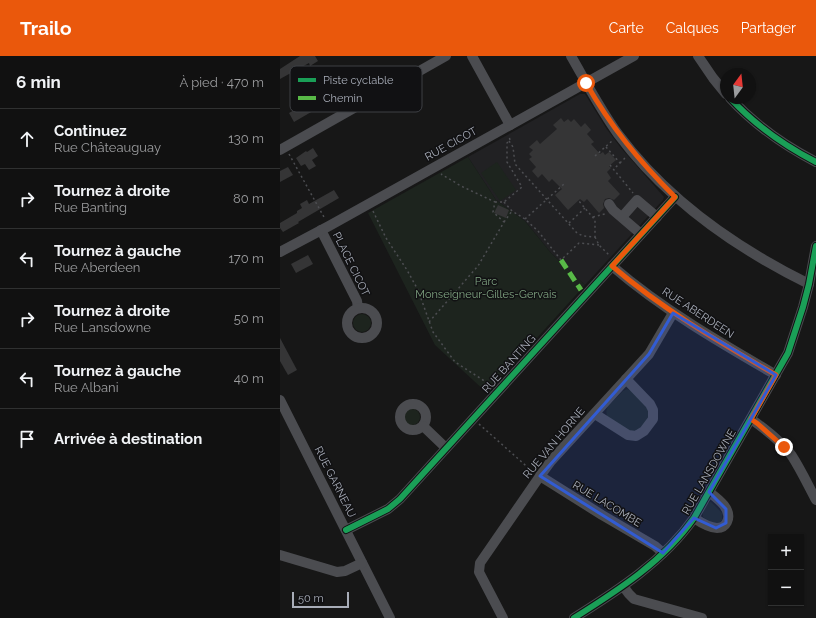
<!DOCTYPE html>
<html lang="fr">
<head>
<meta charset="utf-8">
<style>
  :root { --surface:#111; --page:#1e1f1f; --text:#f1f3f6; --muted:#9c9d9f; --line:#303131; --accent:#ea580c }
  body { margin:0; font-family:Raleway,sans-serif; background:var(--page); color:var(--text) }
  .controls { position:absolute; right:12px; bottom:12px; display:grid; overflow:hidden; border-radius:0px; box-shadow:0 1px 3px #0004 }
  .controls button { width:36px; height:36px; display:grid; place-items:center; padding:0; border:0; border-bottom:1px solid var(--line); background:var(--surface); color:var(--text); font:20px sans-serif }
  .compass { position:absolute; left:440px; top:12px; width:36px; height:36px; border-radius:50%; background:var(--surface); box-shadow:0 1px 3px #0004; rotate:15deg }
  .scale { position:absolute; left:12px; bottom:10px; width:57px; box-sizing:border-box; padding-left:4px; border:2px solid #a8adb8; border-top:0; font-size:11px; line-height:14px; white-space:nowrap; color:#a8adb8; -webkit-text-stroke:3px #111113; paint-order:stroke }
  .stop { position:absolute; width:12px; height:12px; margin:-9px; border:3px solid #ea580c; border-radius:50%; background:#fff }
  .stop.end { background:#ea580c; border-color:#fff; box-shadow:0 1px 4px #0008 }
  .list { margin:0; padding:0; list-style:none }
  h2 { display:flex; justify-content:space-between; align-items:center; height:52px; margin:0; padding:0 16px; font-size:17px }
  h2 small { font-size:13px; font-weight:400; color:var(--muted) }
  .list li { display:grid; grid-template-columns:26px 1fr auto; gap:12px; align-items:center; box-sizing:border-box; height:60px; padding:0 16px; border-top:1px solid var(--line) }
  .list b { display:block; font-size:15px; white-space:nowrap }
  .list p { margin:0; font-size:13px; white-space:nowrap; color:var(--muted) }
  .list em { font-size:13px; font-style:normal; color:var(--muted) }
  .icon { flex:none; width:22px; height:22px; fill:none; stroke:currentColor; stroke-width:2; stroke-linecap:round; stroke-linejoin:round }
  .map { position:relative; flex:none; width:536px; height:562px; overflow:hidden }
  header { display:flex; align-items:center; gap:24px; box-sizing:border-box; height:56px; padding:0 20px; background:var(--accent); color:#fff }
  header strong { font-size:19px }
  nav { display:flex; gap:22px; margin-inline-start:auto; font-size:14px }
  main { display:flex }
  aside { flex:1; background:var(--surface) }
  .map>svg:first-child { display:block }
  .built { fill:#212123 }
  .green { fill:#1d241e }
  .building { fill:#353536 }
  .lines { fill:none; stroke-linecap:round; stroke-linejoin:round }
  .path { stroke:#4d4e52; stroke-width:1.5; stroke-dasharray:2 3; stroke-linecap:butt }
  .minor { stroke:#4b4c50; stroke-width:10 }
  .quiet { stroke:#58b947; stroke-width:5; stroke-dasharray:10 5; stroke-linecap:butt }
  .cycleway-casing { stroke:#111113; stroke-width:8 }
  .cycleway { stroke:#1a9f57; stroke-width:6 }
  .route { stroke:#ea580c; stroke-width:5 }
  .marked { fill:#325cd3; fill-opacity:0.2; stroke:#325cd3; stroke-width:3; stroke-linejoin:round }
  .labels { text-anchor:middle; dominant-baseline:central; stroke-width:3; stroke-linejoin:round; paint-order:stroke }
  .street-label { font-size:11px; fill:#a8adb8; stroke:#111113 }
  .park-label { font-size:11px; fill:#7fa381; stroke:#111113 }
  .key { fill:#111113; stroke:#3e4045; stroke-width:1 }
  .key-label { font-size:11px; fill:#a8adb8 }
</style>
</head>
<body>
<header>
<strong>Trailo</strong>
<nav><a>Carte</a><a>Calques</a><a>Partager</a></nav>
</header>
<main>
<aside>
<h2>6 min<small>À pied · 470 m</small></h2>
<ul class="list">
<li><svg class="icon" aria-label="ahead" viewBox="0 0 24 24"><path d="M12 20V5M6 11l6-6 6 6"/></svg><div><b>Continuez</b><p>Rue Châteauguay</p></div><em>130 m</em></li>
<li><svg class="icon" aria-label="right" viewBox="0 0 24 24"><path d="M7 20v-9h11M14 6l5 5-5 5"/></svg><div><b>Tournez à droite</b><p>Rue Banting</p></div><em>80 m</em></li>
<li><svg class="icon" aria-label="left" viewBox="0 0 24 24"><path d="M17 20v-9H6M10 6l-5 5 5 5"/></svg><div><b>Tournez à gauche</b><p>Rue Aberdeen</p></div><em>170 m</em></li>
<li><svg class="icon" aria-label="right" viewBox="0 0 24 24"><path d="M7 20v-9h11M14 6l5 5-5 5"/></svg><div><b>Tournez à droite</b><p>Rue Lansdowne</p></div><em>50 m</em></li>
<li><svg class="icon" aria-label="left" viewBox="0 0 24 24"><path d="M17 20v-9H6M10 6l-5 5 5 5"/></svg><div><b>Tournez à gauche</b><p>Rue Albani</p></div><em>40 m</em></li>
<li><svg class="icon" aria-label="arrive" viewBox="0 0 24 24"><path d="M6 21V4h12l-3 4 3 4H6"/></svg><div><b>Arrivée à destination</b></div></li>
</ul>
</aside>
<div class="map">
<svg width="536" height="562" viewBox="0 0 536 562">
  <rect width="100%" height="100%" fill="#171717"/>
  <path class="built" d="M300 38H305L326 72 341 92 384 141 383 144 305 229 271 197 245 165 216 144 188 101Z"/>
  <g class="green">
    <path d="M188 101 216 144 245 165 271 197 305 229 207 337 155 289 88 157Z"/>
    <path d="M217 106 236 134 220 145 201 117Z"/>
    <circle cx="82" cy="267" r="9"/>
    <path d="M347 333C353 335 367 349 369 356 371 362 359 376 352 375 344 374 334 365 327 360 326 356 326 354 328 350L343 335Z"/>
    <circle cx="132" cy="361" r="8"/>
    <path d="M431 446 442 457V464L439 467 434 468 423 461C422 455 426 447 431 446Z"/>
  </g>
  <g class="building">
    <path d="M20 0H35L38 5 30 10 29 7 0 23V13Z"/>
    <path d="M81 15 86 24 14 66 9 57 66 25 65 24Z"/>
    <path d="M281 62 284 66 288 63 291 66 294 63 301 71 305 67 311 74 307 78 314 86 311 88 320 98 323 96 325 99 329 96 336 104 329 110 331 112 327 116 331 122 328 125 340 138 334 144 329 142 325 143 323 148 324 152 319 157 307 143 304 146 300 143 288 154 275 139 282 133 272 123 269 126 262 118 258 122 252 115 256 111 249 103 252 101 249 98 253 94 249 91 257 84 260 88 277 73 273 69Z"/>
    <path d="M33 92 38 100 32 104 36 110 29 114 25 108 21 110 16 102 26 95 27 96Z"/>
    <path d="M8 111 13 119 0 126V115Z"/>
    <path d="M54 134 59 142 18 166 19 167 3 176 0 172V167L17 157V155L22 152 20 148 27 144 29 148Z"/>
    <path d="M218 149 229 154 226 162 214 157Z"/>
    <path d="M28 199 33 208 16 217 11 208Z"/>
    <path d="M0 282 17 314 8 319 0 305Z"/>
  </g>
  <g class="lines">
    <g class="path">
      <path d="M229 85 233 91 235 108 297 177 303 180 315 181V164L298 144"/>
      <path d="M326 91 340 107 334 113"/>
      <path d="M9 98 45 163"/>
      <path d="M315 100 332 85"/>
      <path d="M340 107 346 101"/>
      <path d="M330 109 353 137"/>
      <path d="M215 146H224L242 131 227 106V87L230 84 229 80"/>
      <path d="M224 146 232 155 245 163 258 175 281 204 299 187 319 189"/>
      <path d="M93 155 106 182 127 214 138 234 153 276 175 306 203 324 211 332"/>
      <path d="M313 161 325 158"/>
      <path d="M245 163 284 128"/>
      <path d="M224 166 232 155"/>
      <path d="M289 167 305 152"/>
      <path d="M315 181 319 189 330 200"/>
      <path d="M149 266 198 210 224 166 213 156 215 146 181 130 161 118"/>
      <path d="M199 368 253 416"/>
    </g>
    <g class="minor">
      <path d="M192 0 230 69"/>
      <path d="M291 0C306 26 320 53 338 78 387 144 456 192 529 228"/>
      <path d="M418 0 433 22 446 38"/>
      <path d="M450 42C475 69 503 89 536 106"/>
      <path d="M0 94 166 0"/>
      <path d="M329 148 333 154 361 178"/>
      <path d="M342 161 357 144 377 161"/>
      <path d="M41 174 77 245 78 252"/>
      <path d="M0 196 49 170 354 0"/>
      <path d="M332 210C382 253 439 286 496 319"/>
      <circle cx="82" cy="267" r="15"/>
      <path d="M0 344 110 562"/>
      <circle cx="133" cy="361" r="13"/>
      <path d="M315 358 348 379 356 380 364 375 373 363V354L370 348 346 323"/>
      <path d="M471 363C485 373 502 386 512 400 521 414 528 429 536 444"/>
      <path d="M143 370 166 392"/>
      <path d="M260 420 322 459 375 490 383 497"/>
      <path d="M414 462C420 466 429 472 437 472 441 472 445 470 447 466 453 453 437 442 429 436"/>
      <path d="M66 474 108 453 120 443 395 141"/>
      <path d="M0 499 57 516 65 515 82 507"/>
      <path d="M343 530 349 538 354 543 422 562"/>
      <path d="M223 562 199 516 200 507 260 420 271 405 369 298 393 257"/>
      <path d="M294 562C337 535 384 505 414 462L508 297 523 251 529 228 536 190"/>
    </g>
    <path class="quiet" d="M281 204 301 234"/>
    <defs>
      <g id="cycleway">
        <path d="M450 42C475 69 503 89 536 106"/>
        <path d="M66 474 108 453 120 443 395 141"/>
        <path d="M294 562C337 535 384 505 414 462L508 297 523 251 529 228 536 190"/>
      </g>
    </defs>
    <use href="#cycleway" class="cycleway-casing"/>
    <use href="#cycleway" class="cycleway"/>
  </g>
  <g class="lines">
    <path class="route" d="M306 27C331 71 359 105 395 141L332 210C382 253 439 286 496 319L471 363 478 368 504 391"/>
  </g>
  <path class="marked" d="M393 257 496 319 429 436 446 453V467L436 472 414 462 383 497 260 420 369 298Z"/>
  <g class="labels">
    <g class="street-label">
      <text transform="translate(171 88) rotate(-29)">RUE CICOT</text>
      <text transform="translate(71 208) rotate(64)">PLACE CICOT</text>
      <text transform="translate(418 257) rotate(33)">RUE ABERDEEN</text>
      <text transform="translate(229 308) rotate(-48)">RUE BANTING</text>
      <text transform="translate(274 387) rotate(-50)">RUE VAN HORNE</text>
      <text transform="translate(429 416) rotate(-60)">RUE LANSDOWNE</text>
      <text transform="translate(55 426) rotate(63)">RUE GARNEAU</text>
      <text transform="translate(327 448) rotate(31)">RUE LACOMBE</text>
    </g>
    <g class="park-label">
      <text x="206" y="225">Parc<tspan x="206" dy="13">Monseigneur-Gilles-Gervais</tspan></text>
    </g>
  </g>
  <rect x="10" y="10" width="132" height="46" rx="6" class="key"/>
  <rect x="18" y="22" width="18" height="4" fill="#1a9f57"/>
  <rect x="18" y="40" width="18" height="4" fill="#58b947"/>
  <g class="key-label">
    <text x="43" y="28">Piste cyclable</text>
    <text x="43" y="46">Chemin</text>
  </g>
</svg>
<div class="controls">
<button>+</button>
<button>−</button>
</div>
<svg class="compass" viewBox="-18 -18 36 36"><path d="M0-13l5 13h-10z" fill="#e53935"/><path d="M0 13l5-13h-10z" fill="#9c9d9f"/></svg>
<div class="scale">50 m</div>
<div class="stop" style="left:306px;top:27px"></div>
<div class="stop end" style="left:504px;top:391px"></div>
</div>
</main>
</body>
</html>
